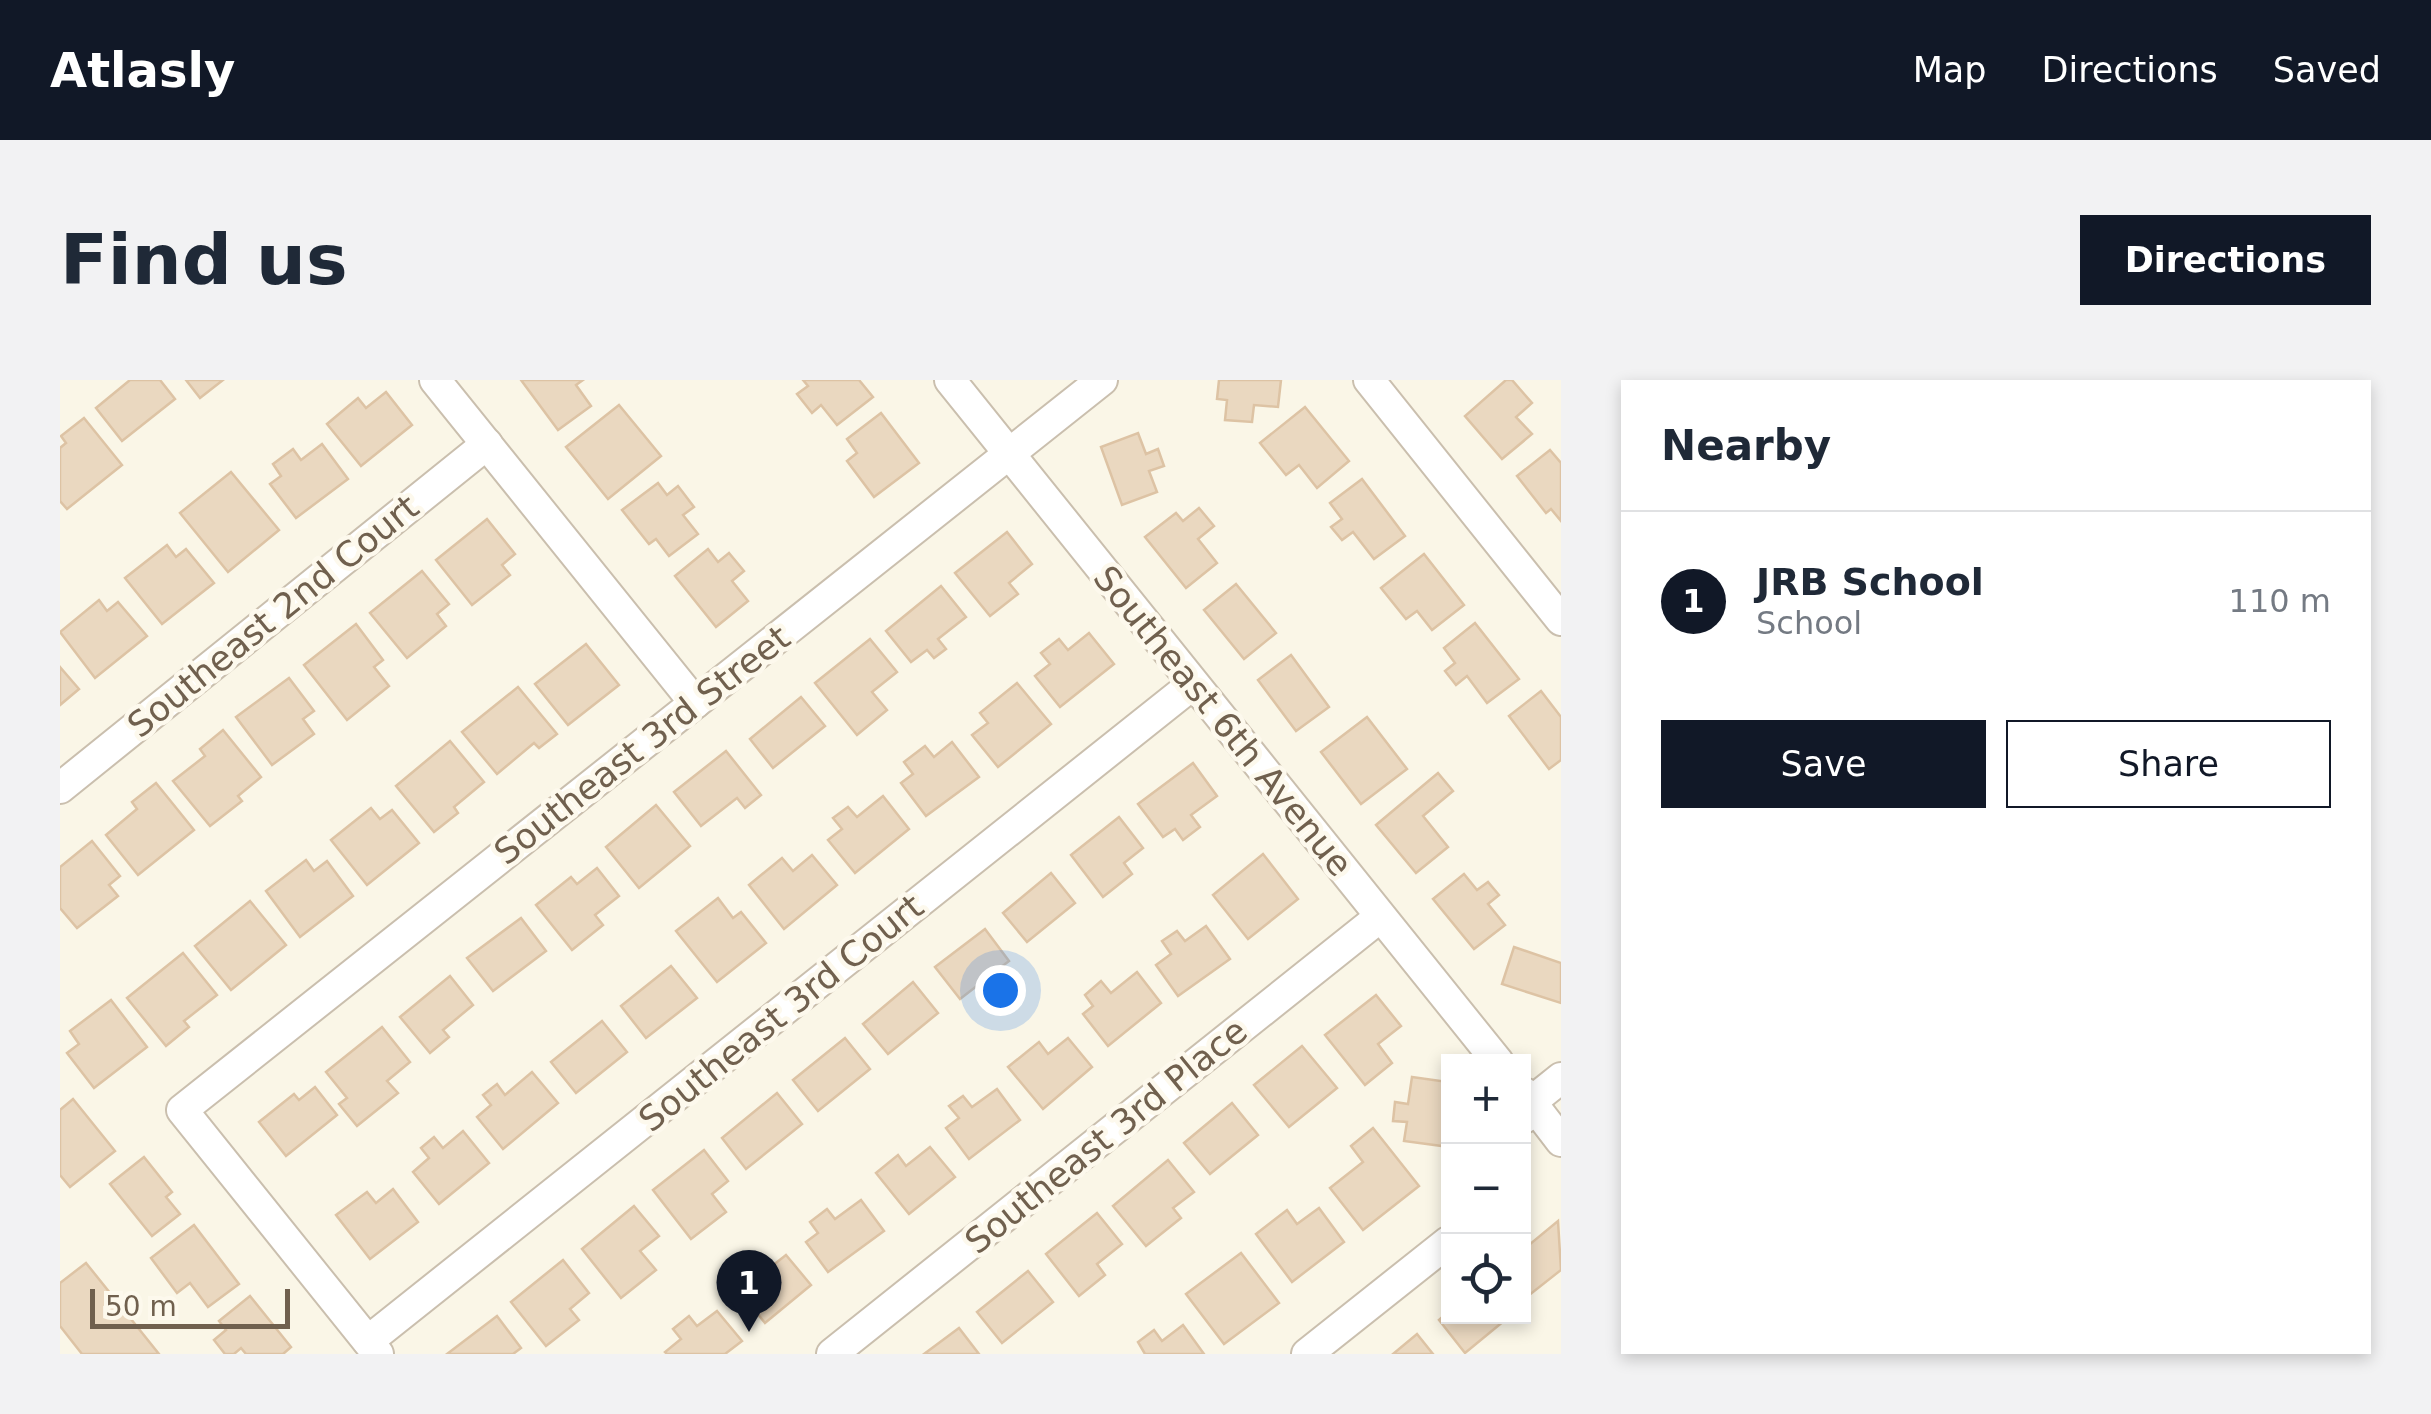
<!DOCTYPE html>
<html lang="en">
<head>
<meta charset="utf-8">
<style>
  :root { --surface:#fff; --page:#f2f2f3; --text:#1f2937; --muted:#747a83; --line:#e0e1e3; --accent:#111827 }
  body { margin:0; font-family:"DejaVu Sans",sans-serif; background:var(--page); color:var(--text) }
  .controls { position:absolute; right:30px; bottom:30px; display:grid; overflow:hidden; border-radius:0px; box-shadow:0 5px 15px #0003 }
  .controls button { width:90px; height:90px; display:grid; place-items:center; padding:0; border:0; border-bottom:2px solid var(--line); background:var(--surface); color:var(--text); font:50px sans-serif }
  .scale { position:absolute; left:30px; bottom:25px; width:200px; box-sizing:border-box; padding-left:10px; border:5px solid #70604e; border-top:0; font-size:28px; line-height:35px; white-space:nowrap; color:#70604e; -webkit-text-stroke:8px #fdf9ed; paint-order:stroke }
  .you { position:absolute; left:940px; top:610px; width:35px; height:35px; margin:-25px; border:8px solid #fff; border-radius:50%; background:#1a73e8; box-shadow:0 0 0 15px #1a73e833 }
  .badge { display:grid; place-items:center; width:65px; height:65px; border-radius:50%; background:var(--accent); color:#fff; font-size:32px; font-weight:700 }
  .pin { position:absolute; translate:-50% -82px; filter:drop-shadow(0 2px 5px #0008) }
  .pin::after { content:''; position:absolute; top:52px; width:35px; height:30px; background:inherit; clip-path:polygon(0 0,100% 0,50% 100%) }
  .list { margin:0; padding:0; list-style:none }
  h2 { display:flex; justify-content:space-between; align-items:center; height:130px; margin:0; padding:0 40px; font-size:42px }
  h2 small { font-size:32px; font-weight:400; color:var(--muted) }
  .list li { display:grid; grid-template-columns:65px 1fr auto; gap:30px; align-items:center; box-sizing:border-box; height:180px; padding:0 40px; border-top:2px solid var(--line) }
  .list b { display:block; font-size:38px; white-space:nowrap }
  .list p { margin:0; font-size:32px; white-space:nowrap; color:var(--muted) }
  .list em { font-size:32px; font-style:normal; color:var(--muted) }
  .actions { display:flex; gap:20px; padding:30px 40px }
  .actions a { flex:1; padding:22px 0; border:2px solid var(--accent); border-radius:0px; text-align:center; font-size:35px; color:var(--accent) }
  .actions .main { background:var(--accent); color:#fff }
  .icon { flex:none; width:55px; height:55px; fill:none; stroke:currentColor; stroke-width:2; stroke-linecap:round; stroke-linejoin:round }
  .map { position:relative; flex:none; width:1501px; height:974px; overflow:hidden; border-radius:0px }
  header { display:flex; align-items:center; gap:60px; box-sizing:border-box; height:140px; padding:0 50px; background:var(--accent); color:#fff }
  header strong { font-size:48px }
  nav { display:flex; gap:55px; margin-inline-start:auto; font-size:35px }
  .intro { display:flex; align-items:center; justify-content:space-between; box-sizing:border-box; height:240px; padding:0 60px }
  h1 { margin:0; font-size:70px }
  .button { padding:25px 45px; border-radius:0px; background:var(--accent); color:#fff; font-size:35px; font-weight:700 }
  main { display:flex; gap:60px; padding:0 60px }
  aside { flex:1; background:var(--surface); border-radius:0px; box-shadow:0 5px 15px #0003 }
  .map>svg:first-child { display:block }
  .building { fill:#ead8c0; stroke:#ddc3a4; stroke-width:2.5 }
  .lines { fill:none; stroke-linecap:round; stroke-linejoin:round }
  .street-casing { stroke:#cabfae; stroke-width:34 }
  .street { stroke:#fff; stroke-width:30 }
  .labels { text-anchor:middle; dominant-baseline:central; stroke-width:9; stroke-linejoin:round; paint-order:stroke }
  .street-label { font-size:35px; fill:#70604e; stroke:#fdf9ed }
</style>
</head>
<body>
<header>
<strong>Atlasly</strong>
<nav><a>Map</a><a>Directions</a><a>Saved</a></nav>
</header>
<div class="intro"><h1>Find us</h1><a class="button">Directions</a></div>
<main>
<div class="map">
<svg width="1501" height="974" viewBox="0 0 1501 974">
  <rect width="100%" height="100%" fill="#faf6e7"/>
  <g class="building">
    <path d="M70 0H100L115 19 62 61 36 28Z"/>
    <path d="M126 0H163L140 18Z"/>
    <path d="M461 0H523L516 5 531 26 498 50Z"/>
    <path d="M743 0H799L813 17 777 45 761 25 752 33 737 14 748 6Z"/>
    <path d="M1159 0H1221L1218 27 1194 25 1192 42 1165 40 1167 20 1157 19Z"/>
    <path d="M1446 0H1452L1472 23 1456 37 1472 54 1442 79 1405 36Z"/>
    <path d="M326 12 352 45 301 86 267 44 298 18 306 28Z"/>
    <path d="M559 25 601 76 548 119 506 67Z"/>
    <path d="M1245 27 1289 81 1257 108 1239 85 1226 95 1200 63Z"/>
    <path d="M821 33 859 83 814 117 787 81 797 73 787 59Z"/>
    <path d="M24 38 62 85 7 129 0 121V68L6 63 1 56Z"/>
    <path d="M1078 53 1086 74 1098 69 1104 86 1089 91 1097 112 1062 125 1041 67Z"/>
    <path d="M262 64 288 99 236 138 210 104 221 96 213 84 233 69 241 80Z"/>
    <path d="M1490 70 1501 83V141L1491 129 1486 133 1457 96Z"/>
    <path d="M171 92 219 150 168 192 120 133Z"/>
    <path d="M1302 99 1345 156 1314 179 1293 152 1282 160 1271 147 1282 139 1270 123Z"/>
    <path d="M598 103 607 115 618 106 634 127 623 135 638 154 609 176 596 159 589 164 562 130Z"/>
    <path d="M1139 128 1154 146 1138 159 1157 183 1126 208 1085 157 1116 133 1123 141Z"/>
    <path d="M427 139 455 174 442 185 450 195 412 225 376 180Z"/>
    <path d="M947 152 972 184 949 203 958 214 930 236 895 193Z"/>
    <path d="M107 165 116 177 126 169 154 203 102 244 65 198Z"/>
    <path d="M648 169 658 182 669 173 684 191 672 201 688 221 656 247 615 196Z"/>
    <path d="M1364 174 1404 225 1372 250 1357 231 1346 239 1321 208Z"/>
    <path d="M362 191 389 224 377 234 386 246 347 278 310 233Z"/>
    <path d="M1176 204 1216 253 1184 279 1144 230Z"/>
    <path d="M881 206 906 237 878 259 886 269 874 278 867 270 851 282 826 251Z"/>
    <path d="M39 220 47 231 58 222 87 256 35 298 0 252Z"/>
    <path d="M1415 243 1459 299 1427 323 1407 296 1396 305 1385 291 1395 283 1384 268Z"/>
    <path d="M296 244 323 280 314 287 329 306 287 340 244 285Z"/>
    <path d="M1029 253 1054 284 1000 327 975 296 990 284 981 273 999 259 1008 270Z"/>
    <path d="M810 259 837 292 812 312 827 330 797 355 755 303Z"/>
    <path d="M526 264 559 305 508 345 475 304Z"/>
    <path d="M1231 275 1269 327 1236 351 1198 300Z"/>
    <path d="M0 287 19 309 0 325Z"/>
    <path d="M229 298 254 331 243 339 254 354 212 385 176 337Z"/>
    <path d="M957 303 991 344 938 387 912 355 928 343 920 333Z"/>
    <path d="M458 307 497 354 479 368 474 363 437 394 402 352Z"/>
    <path d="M1481 311 1501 337V380L1489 389 1449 336Z"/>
    <path d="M741 317 765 346 713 388 690 359Z"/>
    <path d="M1307 337 1347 389 1301 424 1261 372Z"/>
    <path d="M163 350 201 397 178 416 182 421 150 446 113 401 145 376 140 369Z"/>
    <path d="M390 361 424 402 394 427 398 433 374 452 336 406Z"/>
    <path d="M892 362 919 397 866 436 841 403 853 394 844 382 865 366 874 377Z"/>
    <path d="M666 371 701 415 685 428 677 418 641 446 614 412Z"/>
    <path d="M1133 383 1157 416 1131 435 1140 447 1123 460 1115 449 1103 457 1078 424Z"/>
    <path d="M1378 393 1393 411 1363 436 1388 467 1356 493 1316 445Z"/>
    <path d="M96 403 134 450 78 495 46 455 77 429 72 422Z"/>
    <path d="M823 416 849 449 795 493 768 460 782 449 773 438 788 427 797 437Z"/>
    <path d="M596 425 630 466 579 508 546 467Z"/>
    <path d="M311 428 320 439 332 430 359 463 307 505 271 460Z"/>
    <path d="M1059 437 1083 468 1064 483 1072 494 1043 517 1011 475Z"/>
    <path d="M32 461 60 496 49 505 58 516 17 548 0 528V487Z"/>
    <path d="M1203 474 1238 519 1188 559 1153 515Z"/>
    <path d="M752 475 777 505 724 549 689 505 722 478 733 491Z"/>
    <path d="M246 480 254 491 267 481 293 516 240 557 206 511Z"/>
    <path d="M537 488 559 516 535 535 543 545 512 570 476 525 511 497 517 504Z"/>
    <path d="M991 493 1015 523 967 562 943 533Z"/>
    <path d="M1404 494 1417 510 1428 502 1439 515 1428 524 1445 545 1414 569 1373 519Z"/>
    <path d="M658 518 673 538 681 532 706 563 657 602 616 551Z"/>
    <path d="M190 521 226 565 171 610 135 566Z"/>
    <path d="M461 538 486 571 433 611 407 578Z"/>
    <path d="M1146 546 1170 579 1118 616 1096 585 1111 574 1102 561 1117 551 1125 561Z"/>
    <path d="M925 549 949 581 900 619 875 587Z"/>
    <path d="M1454 567 1501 583V623L1442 604Z"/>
    <path d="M123 573 157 615 124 641 129 647 106 666 67 618Z"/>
    <path d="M611 586 637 618 586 658 561 626Z"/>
    <path d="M1077 592 1101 623 1048 666 1023 634 1033 626 1025 615 1041 601 1051 613Z"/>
    <path d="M390 596 413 625 383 650 389 657 370 673 340 637Z"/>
    <path d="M853 602 878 633 828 674 803 644Z"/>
    <path d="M1316 615 1341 646 1318 664 1332 683 1305 705 1265 655Z"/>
    <path d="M51 620 87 667 34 708 7 673 19 664 10 651Z"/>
    <path d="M542 641 567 672 516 713 491 682Z"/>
    <path d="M322 647 350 682 327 701 338 713 297 746 279 724 287 718 266 692Z"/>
    <path d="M785 658 810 689 758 731 733 700Z"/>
    <path d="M1008 658 1032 687 983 729 948 687 979 662 988 674Z"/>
    <path d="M1242 666 1277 708 1229 747 1194 705Z"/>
    <path d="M472 692 498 723 443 769 417 737 431 725 423 715 437 704 445 715Z"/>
    <path d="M1352 697 1388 702 1382 766 1344 761 1347 742 1333 741 1335 722 1348 724Z"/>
    <path d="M255 707 277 735 226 776 199 742 234 714 239 720Z"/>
    <path d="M937 709 960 740 909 779 886 748 899 738 889 726 903 716 912 727Z"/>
    <path d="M717 713 742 744 686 789 662 758Z"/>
    <path d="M13 719 55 771 10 807 0 795V730Z"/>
    <path d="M1172 723 1198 755 1150 794 1124 763Z"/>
    <path d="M1313 748 1359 806 1303 850 1270 808 1303 782 1291 766Z"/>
    <path d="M403 751 429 783 379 824 353 792 369 778 361 768 374 757 383 768Z"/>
    <path d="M870 767 895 797 849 834 816 793 838 775 846 786Z"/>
    <path d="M644 770 668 801 652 814 666 832 631 859 593 810Z"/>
    <path d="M84 777 112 812 106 817 120 834 92 856 50 804Z"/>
    <path d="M1108 780 1134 812 1113 828 1121 838 1086 866 1053 826Z"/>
    <path d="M333 809 358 842 310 879 276 835 307 812 316 823Z"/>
    <path d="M801 820 824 851 768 892 746 862 758 853 750 842 767 829 775 839Z"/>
    <path d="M574 826 599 856 580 871 596 890 561 918 522 869Z"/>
    <path d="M1259 828 1284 862 1232 902 1196 854 1227 830 1237 844Z"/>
    <path d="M1037 833 1062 864 1037 884 1045 895 1019 916 986 874Z"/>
    <path d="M1498 841 1501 890 1468 916 1464 910V869Z"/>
    <path d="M134 845 179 904 148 927 130 903 117 913 91 878Z"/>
    <path d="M1181 873 1219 923 1164 964 1126 914Z"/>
    <path d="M726 875 751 905 705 943 680 912 693 902 683 890 697 879 707 890Z"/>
    <path d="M503 880 529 913 510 929 519 940 486 966 451 922Z"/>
    <path d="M26 883 99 974H22L0 946V903Z"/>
    <path d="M968 891 993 922 942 963 917 932Z"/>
    <path d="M190 916 231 967 223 974H186L181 968 174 974H165L154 960 166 950 159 941Z"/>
    <path d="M657 931 682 961 665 974H607L605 972 621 959 613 949 629 936 637 946Z"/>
    <path d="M1388 932V936H1450L1405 973 1379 940Z"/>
    <path d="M437 936 461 968 453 974H387Z"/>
    <path d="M1123 945 1144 974H1085L1078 962 1094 950 1102 961Z"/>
    <path d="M899 948 919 974H864Z"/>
    <path d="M1357 954 1373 974H1333Z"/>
  </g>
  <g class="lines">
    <defs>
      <g id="street">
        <path d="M375 0 635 323"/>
        <path d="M890 0 1438 682"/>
        <path d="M1309 0 1501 240"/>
        <path d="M0 408 427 64"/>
        <path d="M1464 713 1501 761"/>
        <path d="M1464 738 1471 722 1501 698"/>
        <path d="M308 961 1133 304"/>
        <path d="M318 974 122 730 1042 0"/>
        <path d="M772 974 1320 537"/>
        <path d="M1247 974 1388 862"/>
      </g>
    </defs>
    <use href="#street" class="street-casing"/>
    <use href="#street" class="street"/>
  </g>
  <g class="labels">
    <g class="street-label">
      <text transform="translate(213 236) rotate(-39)">Southeast 2nd Court</text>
      <text transform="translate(1163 341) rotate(51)">Southeast 6th Avenue</text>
      <text transform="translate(582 365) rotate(-38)">Southeast 3rd Street</text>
      <text transform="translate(721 633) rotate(-39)">Southeast 3rd Court</text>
      <text transform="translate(1046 756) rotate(-39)">Southeast 3rd Place</text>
    </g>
  </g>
</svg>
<div class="controls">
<button>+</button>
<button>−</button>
<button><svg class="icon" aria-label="locate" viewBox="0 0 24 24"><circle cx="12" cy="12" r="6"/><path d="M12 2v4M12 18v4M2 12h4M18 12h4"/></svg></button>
</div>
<div class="scale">50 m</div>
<div class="you"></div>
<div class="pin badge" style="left:689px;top:952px">1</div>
</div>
<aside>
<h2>Nearby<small></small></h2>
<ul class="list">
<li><span class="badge">1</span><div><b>JRB School</b><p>School</p></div><em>110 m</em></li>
</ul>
<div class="actions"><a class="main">Save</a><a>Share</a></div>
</aside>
</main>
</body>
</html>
